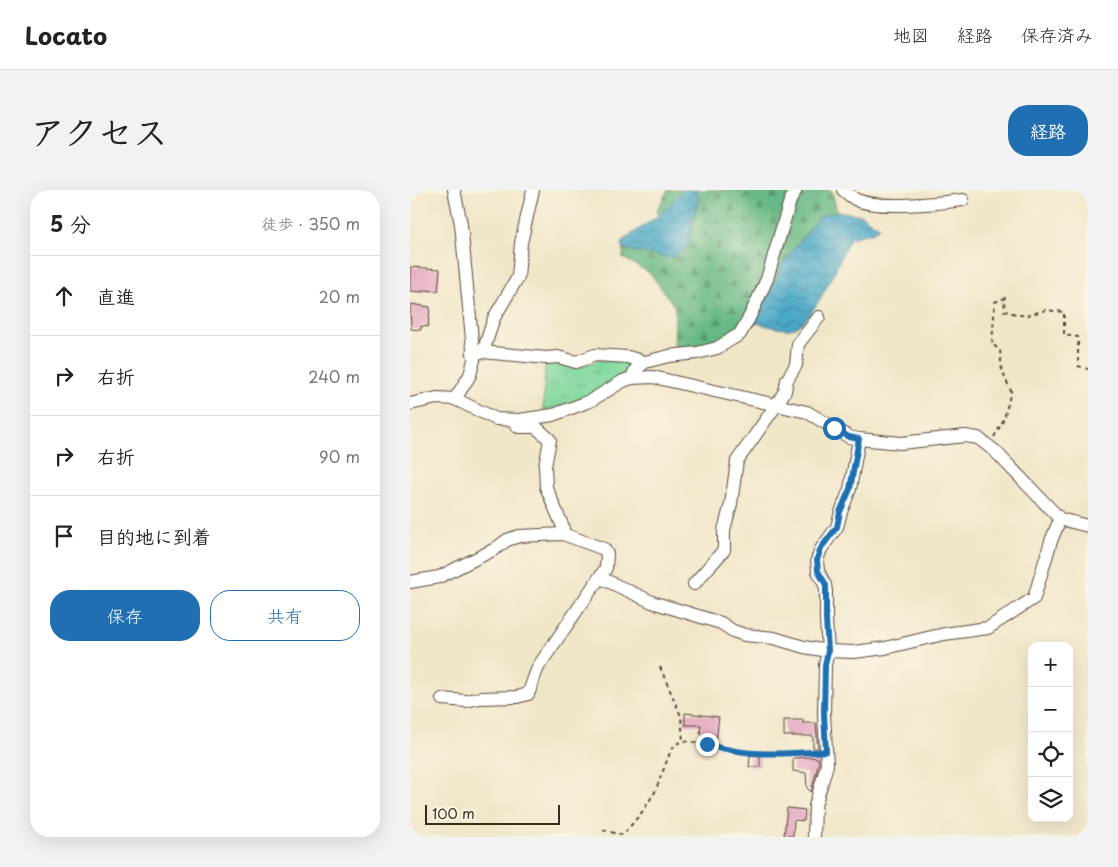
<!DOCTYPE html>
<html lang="ja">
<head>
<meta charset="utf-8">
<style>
  :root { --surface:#fff; --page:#f2f2f2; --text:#222; --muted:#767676; --line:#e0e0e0; --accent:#1f6fb2 }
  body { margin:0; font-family:"Playpen Sans","Klee One",sans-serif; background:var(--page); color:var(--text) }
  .controls { position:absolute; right:15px; bottom:15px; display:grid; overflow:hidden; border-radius:10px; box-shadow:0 5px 20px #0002 }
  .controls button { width:45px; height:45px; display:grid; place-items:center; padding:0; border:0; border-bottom:1px solid var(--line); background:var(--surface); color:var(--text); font:25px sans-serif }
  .scale { position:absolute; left:15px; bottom:12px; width:135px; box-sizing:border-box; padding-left:5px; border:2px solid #3b2a1e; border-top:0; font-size:14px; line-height:18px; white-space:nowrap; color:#3b2a1e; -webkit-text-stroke:4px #fcf5e5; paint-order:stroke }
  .stop { position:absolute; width:15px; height:15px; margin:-11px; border:4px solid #1f6fb2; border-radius:50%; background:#fff }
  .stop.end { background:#1f6fb2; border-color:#fff; box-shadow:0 1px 5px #0008 }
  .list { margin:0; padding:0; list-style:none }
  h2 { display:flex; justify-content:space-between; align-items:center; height:65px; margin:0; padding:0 20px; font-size:21px }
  h2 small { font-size:16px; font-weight:400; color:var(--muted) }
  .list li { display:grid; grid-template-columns:32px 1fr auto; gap:15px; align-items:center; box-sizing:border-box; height:80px; padding:0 20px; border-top:1px solid var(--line) }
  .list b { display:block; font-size:19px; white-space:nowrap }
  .list em { font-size:16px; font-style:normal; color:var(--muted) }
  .actions { display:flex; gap:10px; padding:15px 20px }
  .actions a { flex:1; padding:11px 0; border:1px solid var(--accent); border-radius:20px; text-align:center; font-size:18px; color:var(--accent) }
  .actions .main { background:var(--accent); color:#fff }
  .icon { flex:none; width:28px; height:28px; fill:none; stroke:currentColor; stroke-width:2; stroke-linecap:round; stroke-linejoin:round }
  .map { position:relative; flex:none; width:678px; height:647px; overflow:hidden; border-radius:20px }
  header { display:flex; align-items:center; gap:30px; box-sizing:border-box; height:70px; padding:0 25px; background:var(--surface); border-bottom:1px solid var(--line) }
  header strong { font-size:24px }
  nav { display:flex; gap:28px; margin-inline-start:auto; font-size:18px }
  .intro { display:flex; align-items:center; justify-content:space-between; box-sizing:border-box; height:120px; padding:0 30px }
  h1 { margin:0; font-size:35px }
  .button { padding:12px 22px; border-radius:20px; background:var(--accent); color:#fff; font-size:18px; font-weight:700 }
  main { display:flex; gap:30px; padding:0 30px }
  aside { flex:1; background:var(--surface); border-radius:20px; box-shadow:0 5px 20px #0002 }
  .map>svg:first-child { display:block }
  .grass { fill:url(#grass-tufts); stroke:#5c805e }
  .forest { fill:url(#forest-firs); stroke:#507151 }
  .water { fill:url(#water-waves); stroke:#426973 }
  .building { fill:#e2a0bf }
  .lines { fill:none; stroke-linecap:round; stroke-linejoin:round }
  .minor-casing { stroke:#564638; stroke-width:14 }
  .path { stroke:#564638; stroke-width:2; stroke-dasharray:4 4; stroke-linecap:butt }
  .minor { stroke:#fff; stroke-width:12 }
  .route { stroke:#1f6fb2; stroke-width:6 }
</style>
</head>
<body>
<header>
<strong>Locato</strong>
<nav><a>地図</a><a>経路</a><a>保存済み</a></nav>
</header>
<div class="intro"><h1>アクセス</h1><a class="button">経路</a></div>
<main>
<aside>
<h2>5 分<small>徒歩 · 350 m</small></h2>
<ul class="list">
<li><svg class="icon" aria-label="ahead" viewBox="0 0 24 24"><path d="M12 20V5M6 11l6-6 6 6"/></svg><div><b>直進</b></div><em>20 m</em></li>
<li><svg class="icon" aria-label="right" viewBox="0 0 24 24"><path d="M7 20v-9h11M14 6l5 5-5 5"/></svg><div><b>右折</b></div><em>240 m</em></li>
<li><svg class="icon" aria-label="right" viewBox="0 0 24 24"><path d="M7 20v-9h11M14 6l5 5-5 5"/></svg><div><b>右折</b></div><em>90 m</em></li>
<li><svg class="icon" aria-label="arrive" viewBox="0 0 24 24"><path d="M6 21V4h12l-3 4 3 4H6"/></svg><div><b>目的地に到着</b></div></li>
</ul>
<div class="actions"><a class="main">保存</a><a>共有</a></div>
</aside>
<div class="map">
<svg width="678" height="647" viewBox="0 0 678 647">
  <defs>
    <pattern id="grass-tufts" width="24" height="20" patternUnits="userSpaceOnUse" patternTransform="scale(1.25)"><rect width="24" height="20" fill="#7ed79d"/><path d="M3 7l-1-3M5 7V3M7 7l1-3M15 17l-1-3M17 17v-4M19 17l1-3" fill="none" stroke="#6eb987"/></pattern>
    <pattern id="forest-firs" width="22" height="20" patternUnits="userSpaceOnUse" patternTransform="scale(1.25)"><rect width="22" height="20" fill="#66b884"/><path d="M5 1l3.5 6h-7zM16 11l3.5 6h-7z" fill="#55966b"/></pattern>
    <pattern id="water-waves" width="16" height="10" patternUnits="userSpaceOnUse" patternTransform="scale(1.25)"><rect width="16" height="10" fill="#49a8c8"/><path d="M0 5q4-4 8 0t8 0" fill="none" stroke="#3e89a2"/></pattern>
  </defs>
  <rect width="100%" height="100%" fill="#fcf5e5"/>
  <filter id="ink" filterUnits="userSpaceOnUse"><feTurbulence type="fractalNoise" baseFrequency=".02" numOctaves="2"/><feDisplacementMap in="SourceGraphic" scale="10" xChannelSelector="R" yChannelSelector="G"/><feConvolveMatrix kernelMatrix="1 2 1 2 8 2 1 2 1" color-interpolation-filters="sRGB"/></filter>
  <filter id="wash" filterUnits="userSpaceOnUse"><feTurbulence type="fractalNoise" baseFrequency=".0096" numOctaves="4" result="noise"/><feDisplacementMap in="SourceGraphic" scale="20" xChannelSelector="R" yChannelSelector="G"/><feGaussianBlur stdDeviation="1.12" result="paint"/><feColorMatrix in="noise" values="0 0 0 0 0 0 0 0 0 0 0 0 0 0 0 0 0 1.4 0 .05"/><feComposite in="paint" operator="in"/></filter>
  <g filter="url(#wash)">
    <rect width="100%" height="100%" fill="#f0e6c8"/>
    <path class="grass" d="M189 170 218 171 228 175C197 195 170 215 133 220L135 173 170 177Z"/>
    <g class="forest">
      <path d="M258 0H273L248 26 247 20Z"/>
      <path d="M285 0H420L422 1 427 21 409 27 373 73 346 133 297 161 264 164 265 117 240 83 213 68V59L263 68 278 55 289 5Z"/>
    </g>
    <g class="water">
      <path d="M273 0H285L289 5 278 55 263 68 213 59 212 51 248 26Z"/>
      <path d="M427 21 451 25 469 37 464 42 440 48C431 67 402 138 380 139 369 140 356 135 346 133L373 73 409 27Z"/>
    </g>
    <g id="blocks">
      <g class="building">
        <path d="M0 77 30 79 28 101 13 100V102L0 101Z"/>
        <path d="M0 114 20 117 18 137 11 136V140L1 139Z"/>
        <path d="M275 523 309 527 306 551 298 550 299 545 290 544 291 535H275Z"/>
        <path d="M374 530H393V533H406L408 558H403V546H374Z"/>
        <path d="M340 565H350V577H339Z"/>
        <path d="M400 567 408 568 409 572 401 602 397 598 396 583 383 581V568Z"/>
        <path d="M377 618 395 620 394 631 385 630 384 631 383 646H374Z"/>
      </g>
    </g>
  </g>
  <g filter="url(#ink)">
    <use href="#blocks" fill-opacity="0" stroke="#564638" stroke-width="1"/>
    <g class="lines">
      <defs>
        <g id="minor">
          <path d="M44 0 51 34 64 170 60 185 45 209"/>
          <path d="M433 0C437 3 441 7 445 9 465 20 530 13 553 10"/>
          <path d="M73 162 84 128 108 87 111 53 123 0"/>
          <path d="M63 163 73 162 136 168 148 167 166 172 185 165 218 167 235 172"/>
          <path d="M222 188 225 180 235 172 259 166 287 163 307 158 330 144 340 126 357 89 380 11 386 0"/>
          <path d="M0 214 27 208 45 209 86 229 109 230 143 225 180 211 213 191 222 188 243 187 397 222 439 247 449 249 491 253 555 246 568 248 585 261 650 329 678 336"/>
          <path d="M105 232 108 237H126L140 250 135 276 136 297 153 337V344"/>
          <path d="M191 388 242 412 311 433 323 441 335 445 364 448 394 457 418 461 444 462 475 458 534 444 578 438 624 408 641 351 650 329"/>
          <path d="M0 392 29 387 85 359 97 350 109 346 153 344 194 359 197 364 196 378 130 474C124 484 123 494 118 504L107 507 70 508 56 511 32 509"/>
          <path d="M284 394 314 360V340L321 314 327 271 367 214 375 201 377 190 386 175 388 154 409 127"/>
          <path d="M404 647 405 616 417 575 414 524 415 475 418 461 416 430V401L415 395 408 381 407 370 411 359 427 337 431 322 440 299 449 249"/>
        </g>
      </defs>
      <use href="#minor" class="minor-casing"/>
      <g class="path">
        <path d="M584 247 594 229 601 201 592 181 590 160 582 154 585 112 595 108 594 121 615 126 636 120 654 122V145L668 147V176L678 179"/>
        <path d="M250 477 271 526 273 551"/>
        <path d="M193 640 213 645 232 622 245 602 261 560 266 554 273 551 297 554 327 562 376 564 406 562"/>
      </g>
      <use href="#minor" class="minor"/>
    </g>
  </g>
  <g class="lines" filter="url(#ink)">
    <path class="route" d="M297 554C337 567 374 564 416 561L414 524 415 475 418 461 416 430V395L408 381 407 370 411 358 427 337 430 322 440 299 449 249 439 247 424 238"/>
  </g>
</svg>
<div class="controls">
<button>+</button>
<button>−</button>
<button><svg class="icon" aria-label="locate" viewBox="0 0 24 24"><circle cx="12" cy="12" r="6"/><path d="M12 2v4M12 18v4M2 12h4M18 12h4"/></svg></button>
<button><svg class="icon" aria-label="layers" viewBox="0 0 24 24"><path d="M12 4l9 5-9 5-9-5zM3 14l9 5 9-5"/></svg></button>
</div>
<div class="scale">100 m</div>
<div class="stop" style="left:424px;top:238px"></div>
<div class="stop end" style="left:297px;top:554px"></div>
</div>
</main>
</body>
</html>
